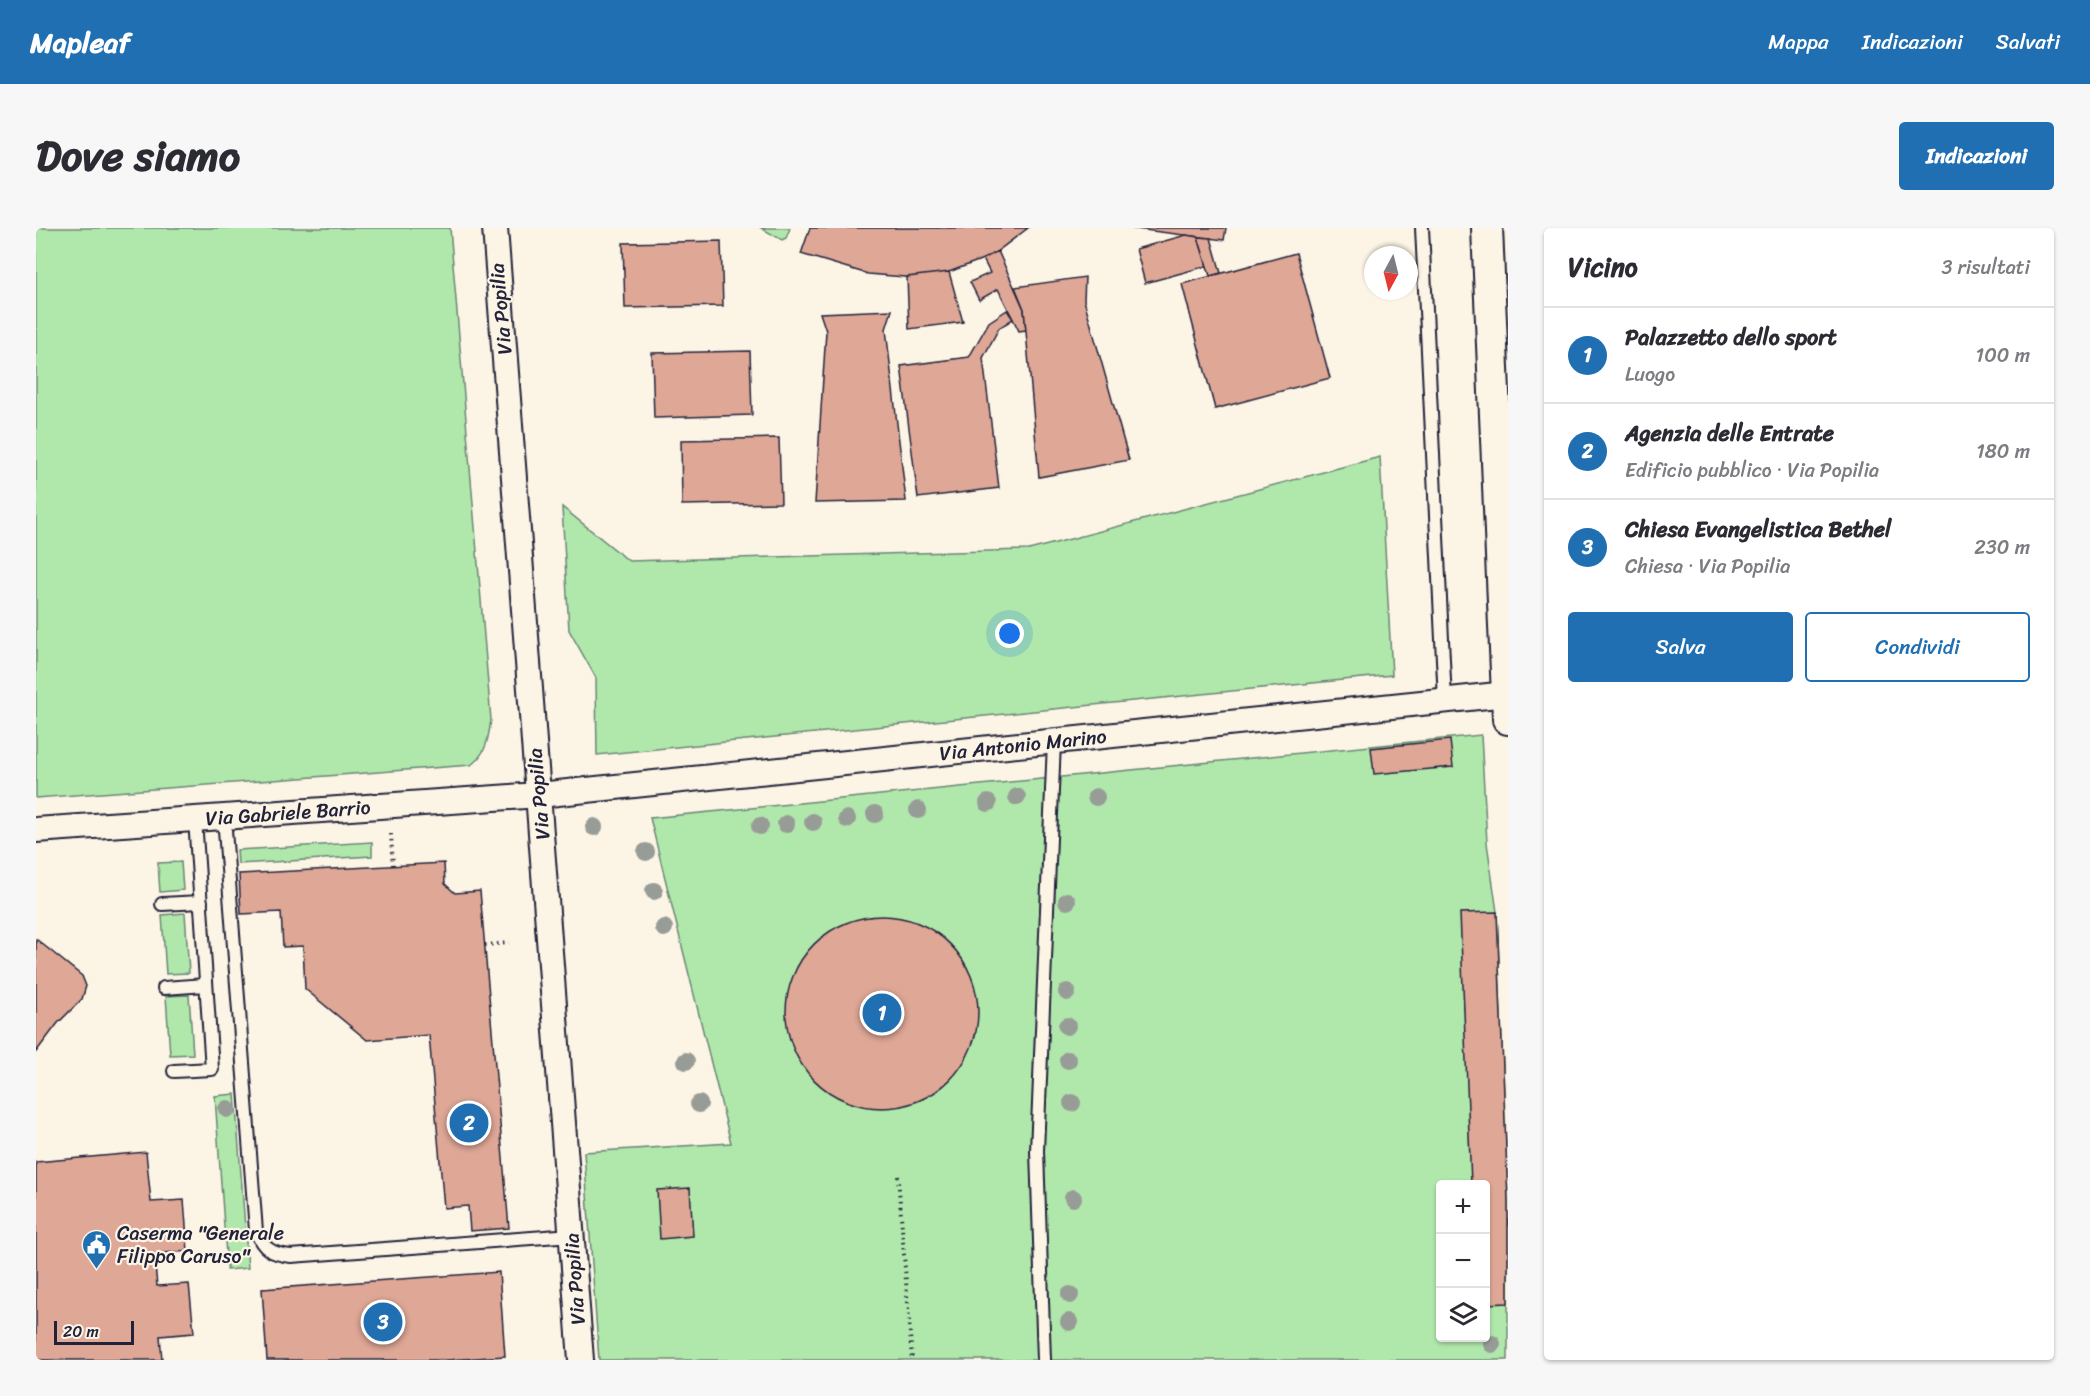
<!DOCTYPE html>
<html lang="it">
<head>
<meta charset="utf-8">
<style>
  :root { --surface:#fff; --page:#f7f7f7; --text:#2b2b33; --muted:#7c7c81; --line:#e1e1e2; --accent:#1f6fb2 }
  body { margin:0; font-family:Sriracha,sans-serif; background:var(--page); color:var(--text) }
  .controls { position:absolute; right:18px; bottom:18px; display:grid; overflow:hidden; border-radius:6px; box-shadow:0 2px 4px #0004 }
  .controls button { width:54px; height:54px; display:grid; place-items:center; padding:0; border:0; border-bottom:2px solid var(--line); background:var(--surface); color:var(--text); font:30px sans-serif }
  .compass { position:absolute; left:1328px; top:18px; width:54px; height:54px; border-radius:50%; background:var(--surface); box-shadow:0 2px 4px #0004; rotate:187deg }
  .scale { position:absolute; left:18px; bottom:15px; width:80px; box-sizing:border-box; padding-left:6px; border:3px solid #22223b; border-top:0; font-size:16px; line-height:21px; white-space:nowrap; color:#22223b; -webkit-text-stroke:4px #fcf5e5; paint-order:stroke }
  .you { position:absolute; left:974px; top:406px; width:21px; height:21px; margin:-15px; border:4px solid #fff; border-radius:50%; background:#1a73e8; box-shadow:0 0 0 9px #1a73e833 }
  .badge { display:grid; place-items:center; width:39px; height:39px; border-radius:50%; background:var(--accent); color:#fff; font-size:20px; font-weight:700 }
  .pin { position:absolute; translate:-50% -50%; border:3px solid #fff; box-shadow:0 2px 6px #0006 }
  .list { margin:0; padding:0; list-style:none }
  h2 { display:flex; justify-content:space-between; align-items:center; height:78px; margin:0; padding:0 24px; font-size:26px }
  h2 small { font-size:20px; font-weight:400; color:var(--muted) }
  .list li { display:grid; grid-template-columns:39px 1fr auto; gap:18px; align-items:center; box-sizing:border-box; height:96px; padding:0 24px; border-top:2px solid var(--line) }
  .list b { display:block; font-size:22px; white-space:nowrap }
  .list p { margin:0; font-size:20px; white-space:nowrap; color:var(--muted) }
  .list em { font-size:20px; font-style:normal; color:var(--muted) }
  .actions { display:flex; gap:12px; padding:18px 24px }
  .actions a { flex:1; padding:14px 0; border:2px solid var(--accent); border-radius:6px; text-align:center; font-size:21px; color:var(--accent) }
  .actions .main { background:var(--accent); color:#fff }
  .icon { flex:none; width:33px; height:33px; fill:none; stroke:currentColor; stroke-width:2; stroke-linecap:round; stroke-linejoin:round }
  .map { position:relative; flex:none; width:1472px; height:1132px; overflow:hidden; border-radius:6px }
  header { display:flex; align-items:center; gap:36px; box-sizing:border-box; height:84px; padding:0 30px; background:var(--accent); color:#fff }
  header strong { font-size:28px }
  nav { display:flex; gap:33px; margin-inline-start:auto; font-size:21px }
  .intro { display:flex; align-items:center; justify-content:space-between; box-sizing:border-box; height:144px; padding:0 36px }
  h1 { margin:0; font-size:42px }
  .button { padding:15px 27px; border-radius:6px; background:var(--accent); color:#fff; font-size:21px; font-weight:700 }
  main { display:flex; gap:36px; padding:0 36px }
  aside { flex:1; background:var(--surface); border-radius:6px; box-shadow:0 2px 4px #0004 }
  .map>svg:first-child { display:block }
  .green { fill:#b0e8ac; stroke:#698574; stroke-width:1.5; fill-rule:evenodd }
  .building { fill:#dea796; stroke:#22223b; stroke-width:1.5 }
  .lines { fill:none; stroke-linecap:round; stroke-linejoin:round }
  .service-casing { stroke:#22223b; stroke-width:16 }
  .minor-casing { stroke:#22223b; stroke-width:28 }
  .tertiary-casing { stroke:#22223b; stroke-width:34 }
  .path { stroke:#22223b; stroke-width:4; stroke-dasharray:1.5 4.5; stroke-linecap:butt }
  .service { stroke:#fcf5e5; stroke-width:12 }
  .minor { stroke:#fcf5e5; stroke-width:24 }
  .tertiary { stroke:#fcf5e5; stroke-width:30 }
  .tree { fill:#989c97 }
  .labels { text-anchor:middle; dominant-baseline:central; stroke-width:4.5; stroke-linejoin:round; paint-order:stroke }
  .street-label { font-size:20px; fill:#22223b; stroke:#fcf5e5 }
  .poi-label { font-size:20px; fill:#22223b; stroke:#fcf5e5; text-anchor:start }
</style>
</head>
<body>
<header>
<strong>Mapleaf</strong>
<nav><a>Mappa</a><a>Indicazioni</a><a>Salvati</a></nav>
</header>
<div class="intro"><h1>Dove siamo</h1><a class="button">Indicazioni</a></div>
<main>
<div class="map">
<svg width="1472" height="1132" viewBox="0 0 1472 1132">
  <rect width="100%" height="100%" fill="#fcf5e5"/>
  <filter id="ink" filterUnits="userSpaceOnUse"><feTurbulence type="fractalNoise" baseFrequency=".0167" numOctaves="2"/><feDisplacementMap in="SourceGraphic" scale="12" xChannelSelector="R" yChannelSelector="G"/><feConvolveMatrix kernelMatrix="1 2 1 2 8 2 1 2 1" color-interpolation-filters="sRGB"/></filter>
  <g filter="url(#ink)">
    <g class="green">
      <path d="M0 0H414L455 492C452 511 451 525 435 537L0 570Z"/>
      <path d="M725 0H754L750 10 746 12Z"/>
      <path d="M1344 229 1356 447 561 527 560 450 533 402 526 279 593 333 993 322Z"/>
      <path d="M1445 507 1451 615 1461 684 1472 973V1132H563L548 924 695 915 614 590ZM1404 956H1450V1110H1404Z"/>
      <path d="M336 614V628L202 636 201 622Z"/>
      <path d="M145 634 147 662 124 664 122 635Z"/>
      <path d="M149 685 153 745 130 746 126 687Z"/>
      <path d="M153 767 157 826 134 827 130 768Z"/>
      <path d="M199 866 212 1040 191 1042 179 868Z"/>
    </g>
    <g class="building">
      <path d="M774 0H992L955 28 913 44 881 50 832 46 765 26Z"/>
      <path d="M1092 0H1190L1188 12Z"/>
      <path d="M1150 7 1162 9 1171 38 1109 55 1100 21Z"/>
      <path d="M1162 9 1175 10 1185 45 1174 48Z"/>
      <path d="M685 13 687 78 589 80 587 15Z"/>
      <path d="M962 23 988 81 990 102 983 103 962 61 943 72 934 54 954 45 947 31Z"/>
      <path d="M1260 25 1294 150 1179 181 1146 56Z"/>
      <path d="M913 44 927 94 873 101 871 49Z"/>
      <path d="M1049 49 1048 72 1093 232 1003 249 988 81 979 59Z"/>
      <path d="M856 82 850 101 870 273 779 275 790 103 784 85Z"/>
      <path d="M971 82 977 91 963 100 947 130 963 260 882 270 865 138 933 129 953 94Z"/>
      <path d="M714 123 716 187 618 190 616 125Z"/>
      <path d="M743 210 745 275 646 277 645 212Z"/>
      <path d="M1414 512 1417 539 1338 546 1335 520Z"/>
      <path d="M408 635 409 656 419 665 444 663 473 1000 434 1003 432 978 408 980 393 807 331 812 269 761 267 718 247 719 245 684 205 686 203 646Z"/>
      <path d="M1461 684 1472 973V1075L1450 1076V956H1435L1424 685Z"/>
      <circle cx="846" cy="784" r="96"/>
      <path d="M0 711 46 748 50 758 46 771 22 795 0 824Z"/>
      <path d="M110 924 115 974 148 972 152 1023 118 1026 121 1058 153 1056 158 1105 124 1108 126 1132H0V934Z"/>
      <path d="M654 960 657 1008 624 1011 621 962Z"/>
      <path d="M463 1044 469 1128 411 1132H231L226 1061Z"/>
    </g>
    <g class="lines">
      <defs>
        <g id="service">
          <path d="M1386 0 1409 473"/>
          <path d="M188 589 220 1003C227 1021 236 1026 255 1028L536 1007"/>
          <path d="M126 676 165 674"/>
          <path d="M128 760 170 757"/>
          <path d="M138 843 176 841 159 591"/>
          <path d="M1008 1132 1001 923 1018 514"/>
        </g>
        <g id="minor">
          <path d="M459 0 545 1132"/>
          <path d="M0 602 503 567 1471 466"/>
        </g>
        <path id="tertiary" d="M1451 0 1472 491"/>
      </defs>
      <use href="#service" class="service-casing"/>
      <use href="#minor" class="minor-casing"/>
      <use href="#tertiary" class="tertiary-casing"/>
      <g class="path">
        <path d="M355 606 357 638"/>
        <path d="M449 717 473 715"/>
        <path d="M862 948 876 1132"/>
      </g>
      <use href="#service" class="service"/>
      <use href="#minor" class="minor"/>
      <use href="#tertiary" class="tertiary"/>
    </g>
    <g class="tree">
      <circle cx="981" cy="569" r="9"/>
      <circle cx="1060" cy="569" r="9"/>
      <circle cx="952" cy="575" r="9"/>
      <circle cx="882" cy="582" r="9"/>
      <circle cx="839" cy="586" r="9"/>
      <circle cx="811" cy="591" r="9"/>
      <circle cx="777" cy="594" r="9"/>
      <circle cx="750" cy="596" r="9"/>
      <circle cx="724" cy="598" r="9"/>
      <circle cx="558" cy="599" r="9"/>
      <circle cx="610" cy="624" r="9"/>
      <circle cx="618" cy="663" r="9"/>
      <circle cx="1031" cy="673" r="9"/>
      <circle cx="628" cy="700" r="9"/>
      <circle cx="1031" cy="764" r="9"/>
      <circle cx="1031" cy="798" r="9"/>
      <circle cx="1032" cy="832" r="9"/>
      <circle cx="650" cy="833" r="9"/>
      <circle cx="1036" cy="875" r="9"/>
      <circle cx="663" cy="876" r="9"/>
      <circle cx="191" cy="881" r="9"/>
      <circle cx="1037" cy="970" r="9"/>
      <circle cx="1034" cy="1067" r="9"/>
      <circle cx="1033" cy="1094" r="9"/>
      <circle cx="1456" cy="1116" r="9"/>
    </g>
  </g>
  <defs>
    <symbol id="civic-pin" viewBox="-11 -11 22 30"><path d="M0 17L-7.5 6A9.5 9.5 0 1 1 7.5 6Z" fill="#1f6fb2" stroke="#fcf5e5"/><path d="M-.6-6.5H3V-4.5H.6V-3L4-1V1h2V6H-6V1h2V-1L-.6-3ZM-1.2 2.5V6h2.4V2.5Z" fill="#fff"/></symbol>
  </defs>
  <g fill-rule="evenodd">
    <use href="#civic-pin" x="44" y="1000" width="33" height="45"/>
  </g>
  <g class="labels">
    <g class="street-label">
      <text transform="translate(465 81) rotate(-95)">Via Popilia</text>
      <text transform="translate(987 517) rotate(-6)">Via Antonio Marino</text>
      <text transform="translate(503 566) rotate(-95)">Via Popilia</text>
      <text transform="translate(252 585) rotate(-4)">Via Gabriele Barrio</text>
      <text transform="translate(539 1051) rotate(-94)">Via Popilia</text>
    </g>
    <g class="poi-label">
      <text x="81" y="1005">Caserma "Generale<tspan x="81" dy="23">Filippo Caruso"</tspan></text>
    </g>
  </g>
</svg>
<div class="controls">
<button>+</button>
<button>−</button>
<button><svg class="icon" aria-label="layers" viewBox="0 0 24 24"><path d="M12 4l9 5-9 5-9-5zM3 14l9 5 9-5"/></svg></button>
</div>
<svg class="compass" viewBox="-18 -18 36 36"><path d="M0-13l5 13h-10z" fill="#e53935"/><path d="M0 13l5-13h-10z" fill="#7c7c81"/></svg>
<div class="scale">20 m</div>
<div class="you"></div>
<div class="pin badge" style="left:846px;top:785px">1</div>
<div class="pin badge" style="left:433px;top:895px">2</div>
<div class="pin badge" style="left:347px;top:1094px">3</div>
</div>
<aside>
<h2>Vicino<small>3 risultati</small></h2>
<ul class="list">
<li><span class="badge">1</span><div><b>Palazzetto dello sport</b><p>Luogo</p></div><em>100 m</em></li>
<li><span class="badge">2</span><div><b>Agenzia delle Entrate</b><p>Edificio pubblico · Via Popilia</p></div><em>180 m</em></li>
<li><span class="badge">3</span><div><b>Chiesa Evangelistica Bethel</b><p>Chiesa · Via Popilia</p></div><em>230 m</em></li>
</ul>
<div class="actions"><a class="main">Salva</a><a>Condividi</a></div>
</aside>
</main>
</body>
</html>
